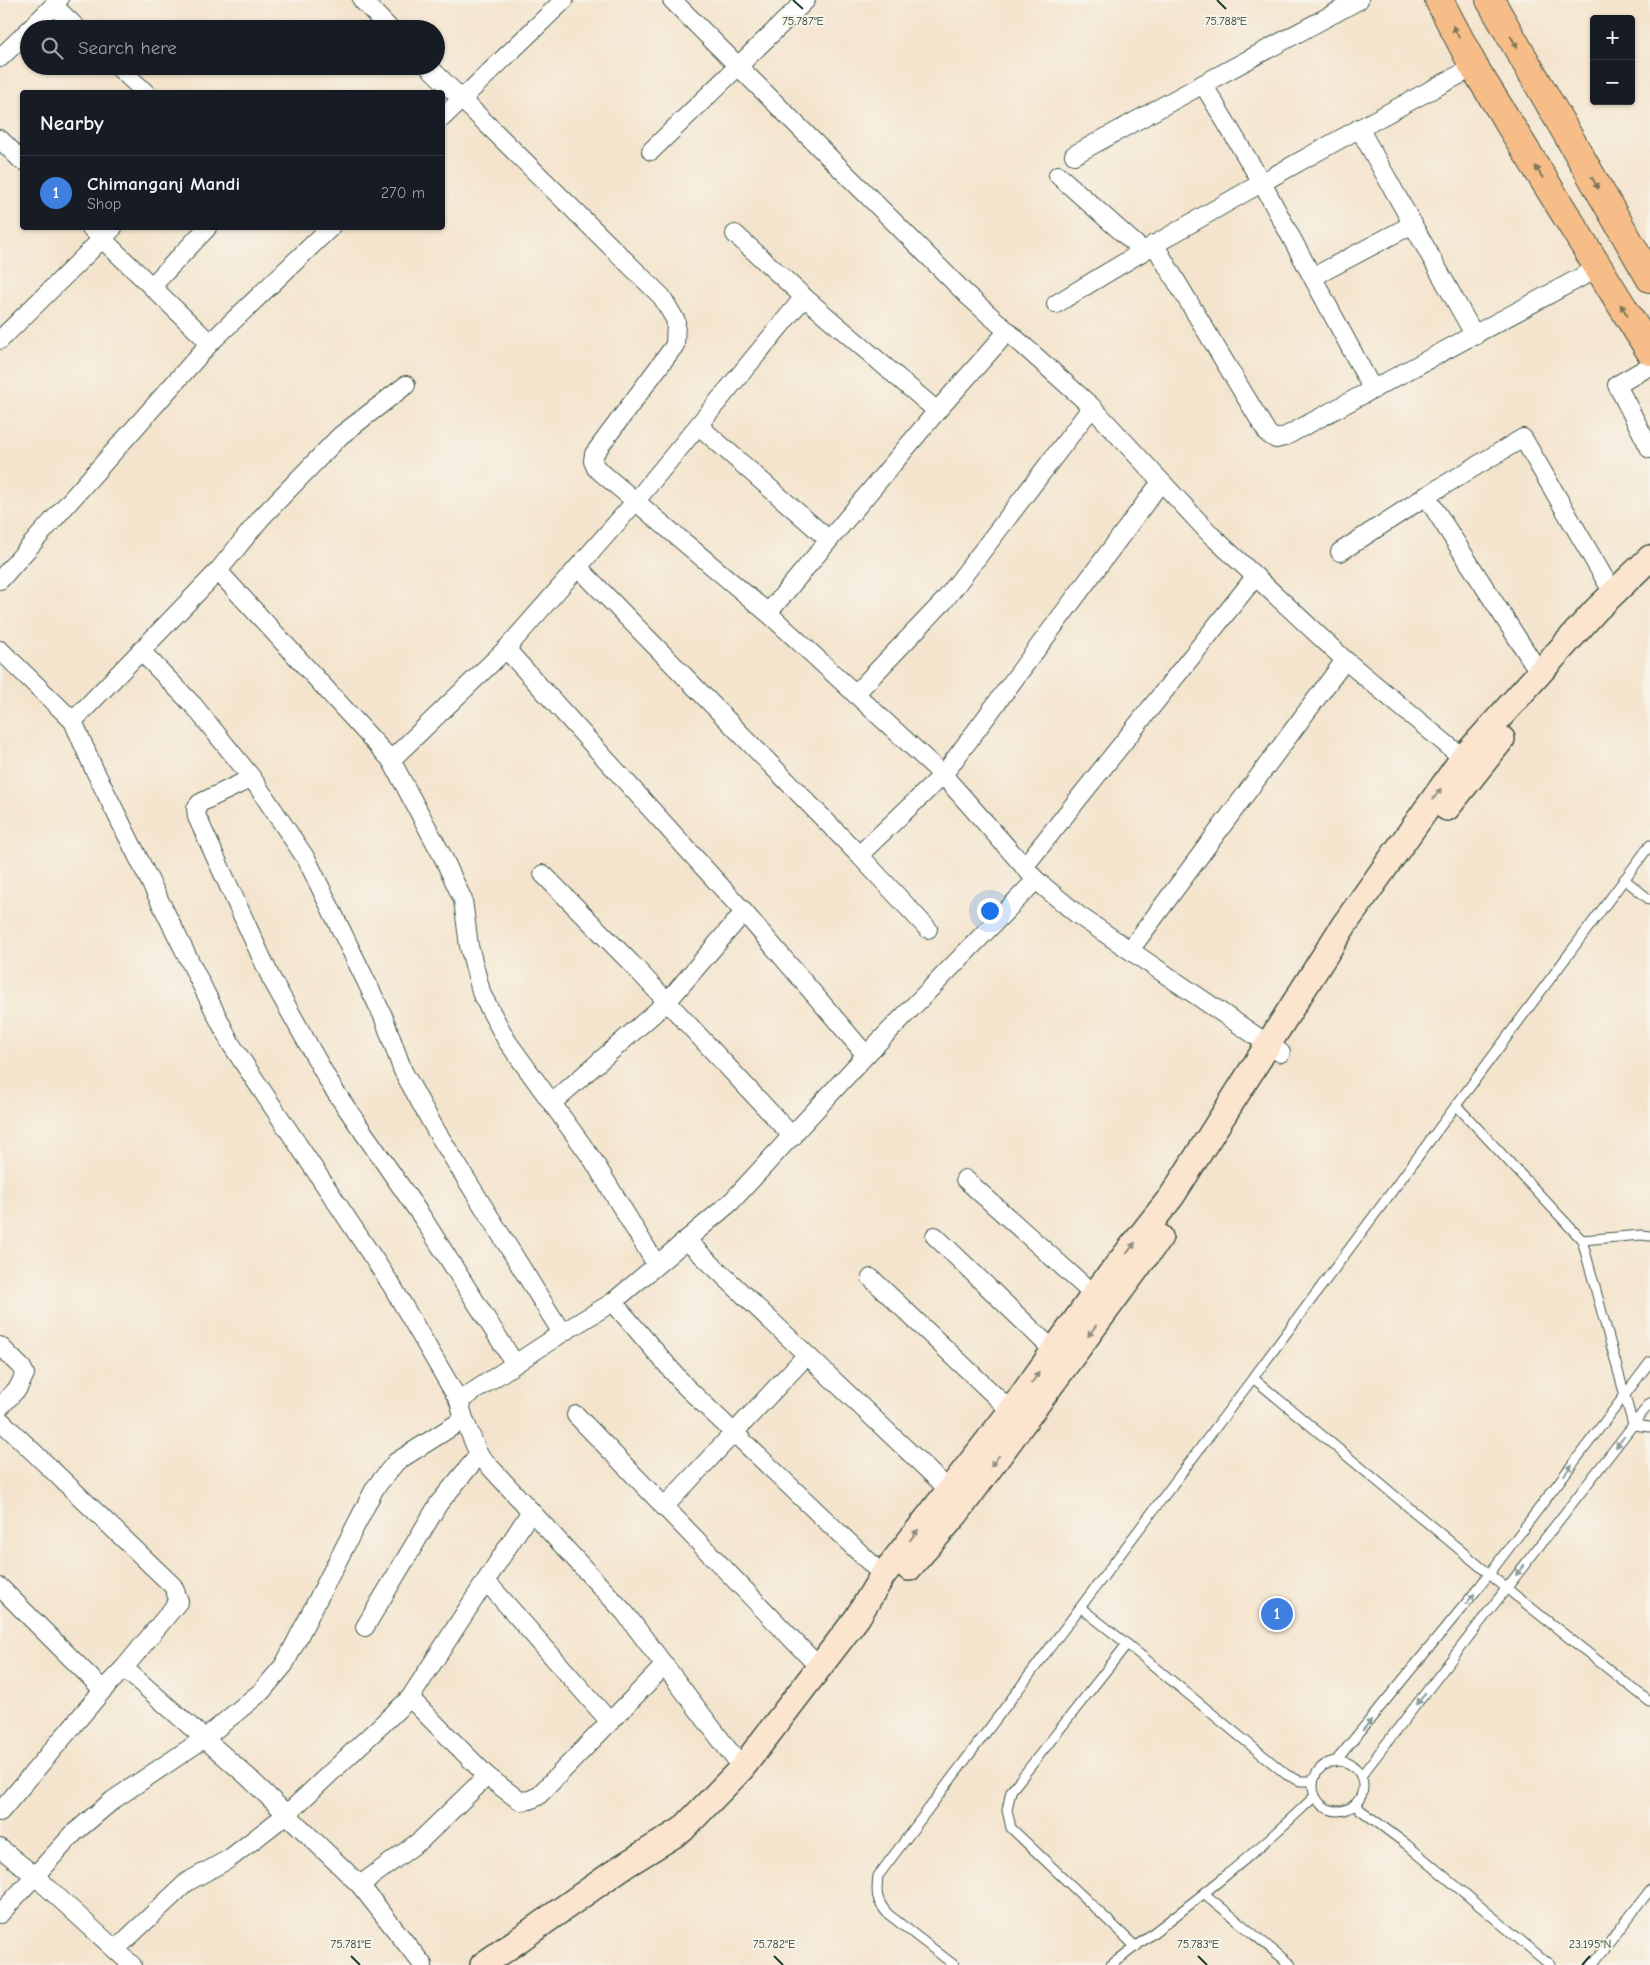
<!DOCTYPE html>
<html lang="en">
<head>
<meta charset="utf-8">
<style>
  :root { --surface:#171b24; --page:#20242c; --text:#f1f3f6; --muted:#9ea1a6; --line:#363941; --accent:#ea580c }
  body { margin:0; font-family:"Comic Neue",sans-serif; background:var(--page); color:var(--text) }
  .controls { position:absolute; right:15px; top:15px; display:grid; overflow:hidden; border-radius:5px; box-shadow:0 1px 4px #0004 }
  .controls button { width:45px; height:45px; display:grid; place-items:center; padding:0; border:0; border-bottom:1px solid var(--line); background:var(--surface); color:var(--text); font:25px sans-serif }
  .you { position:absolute; left:989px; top:910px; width:18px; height:18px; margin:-12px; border:4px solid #fff; border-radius:50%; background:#1a73e8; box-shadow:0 0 0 8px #1a73e833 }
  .badge { display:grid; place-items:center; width:32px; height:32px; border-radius:50%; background:var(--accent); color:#fff; font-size:16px; font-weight:700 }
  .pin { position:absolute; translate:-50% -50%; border:2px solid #fff; box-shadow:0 1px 5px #0006 }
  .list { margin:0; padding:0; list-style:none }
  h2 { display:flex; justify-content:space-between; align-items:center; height:65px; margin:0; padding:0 20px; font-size:21px }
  h2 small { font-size:16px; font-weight:400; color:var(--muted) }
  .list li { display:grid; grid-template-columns:32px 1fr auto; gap:15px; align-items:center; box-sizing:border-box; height:75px; padding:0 20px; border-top:1px solid var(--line) }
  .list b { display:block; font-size:19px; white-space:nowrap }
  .list p { margin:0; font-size:16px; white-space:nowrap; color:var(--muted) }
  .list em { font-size:16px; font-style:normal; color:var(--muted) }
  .icon { flex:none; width:28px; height:28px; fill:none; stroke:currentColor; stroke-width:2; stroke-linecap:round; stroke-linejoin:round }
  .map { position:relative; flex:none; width:1650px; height:1965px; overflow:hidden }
  .search { position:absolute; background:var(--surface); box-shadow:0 1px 4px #0004; left:20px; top:20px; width:425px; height:55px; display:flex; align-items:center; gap:12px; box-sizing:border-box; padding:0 18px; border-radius:28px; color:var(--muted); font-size:19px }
  .panel { position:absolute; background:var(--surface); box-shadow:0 1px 4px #0004; left:20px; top:90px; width:425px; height:140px; border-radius:5px }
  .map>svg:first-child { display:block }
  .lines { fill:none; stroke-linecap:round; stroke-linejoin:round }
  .lane-casing { stroke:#3f564b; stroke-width:11 }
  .street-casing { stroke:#3f564b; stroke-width:20 }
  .secondary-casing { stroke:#3f564b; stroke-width:28 }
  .primary-casing { stroke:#3f564b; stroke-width:30 }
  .lane { stroke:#fff; stroke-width:9 }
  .street { stroke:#fff; stroke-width:18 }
  .secondary { stroke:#fce5cf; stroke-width:25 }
  .primary { stroke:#f7bd88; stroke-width:28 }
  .oneway { fill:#80775a }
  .oneway2 { fill:#8e9182 }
  .oneway3 { fill:#8f9e9a }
  .ticks { fill:none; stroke:#1f3d34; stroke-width:2 }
  .ticks-label { font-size:12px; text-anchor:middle; fill:#1f3d34; stroke:#f7f3e8; stroke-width:4; stroke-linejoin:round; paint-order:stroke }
</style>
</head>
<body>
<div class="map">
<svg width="1650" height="1965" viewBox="0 0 1650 1965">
  <rect width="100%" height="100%" fill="#f7f3e8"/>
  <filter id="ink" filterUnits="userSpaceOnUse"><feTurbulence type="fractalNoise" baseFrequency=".02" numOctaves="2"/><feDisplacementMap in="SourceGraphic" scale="10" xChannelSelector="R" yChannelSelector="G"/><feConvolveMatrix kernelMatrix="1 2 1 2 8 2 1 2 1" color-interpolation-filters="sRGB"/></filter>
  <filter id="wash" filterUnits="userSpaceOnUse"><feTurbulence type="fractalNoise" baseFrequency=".0096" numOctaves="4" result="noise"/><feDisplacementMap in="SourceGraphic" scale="20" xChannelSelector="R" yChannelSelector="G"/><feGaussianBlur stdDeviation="1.12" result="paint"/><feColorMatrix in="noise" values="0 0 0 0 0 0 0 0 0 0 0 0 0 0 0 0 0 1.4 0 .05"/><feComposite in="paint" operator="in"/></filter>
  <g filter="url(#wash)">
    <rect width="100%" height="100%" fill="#f4e4cd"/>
  </g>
  <g filter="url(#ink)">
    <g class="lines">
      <defs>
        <g id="lane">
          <path d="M1624 879 1650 900"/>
          <path d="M1456 1105 1582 1240 1641 1235 1650 1236"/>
          <path d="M1582 1240 1633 1425 1650 1427"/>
          <path d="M1253 1378 1506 1588 1650 1702"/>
          <path d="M1081 1608 1127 1644"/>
          <circle cx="1338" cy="1786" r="25"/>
          <path d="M1335 1762 1480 1586 1650 1362"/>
          <path d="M1361 1776 1650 1403"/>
          <path d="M1354 1805 1406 1844 1550 1965"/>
          <path d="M1206 1895 1291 1965"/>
          <path d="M1136 1947 1011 1828 1007 1810 1011 1791 1127 1644 1287 1775 1300 1781H1313"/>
          <path d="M954 1965 888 1914C876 1901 876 1893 878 1876L1253 1378 1650 845"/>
          <path d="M1111 1965C1184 1910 1249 1860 1315 1796"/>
          <path d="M1592 1965 1650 1890"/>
        </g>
        <g id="street">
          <path d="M362 0 390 29"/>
          <path d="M672 0 967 295 1092 407 1211 535 1345 660 1463 758"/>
          <path d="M1359 0 1203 84 1262 183 1373 390"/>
          <path d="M54 6 78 29"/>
          <path d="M30 29 59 0"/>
          <path d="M0 58 29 30"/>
          <path d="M117 66 145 92"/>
          <path d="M428 66 662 297 676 321 675 345 594 454 593 461 596 468 768 613 943 775 1036 880 1078 915 1281 1053"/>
          <path d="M442 118 564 0"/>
          <path d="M1359 128 1475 336"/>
          <path d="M0 139 22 161"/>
          <path d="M651 151 806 0"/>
          <path d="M1074 155 1203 84"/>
          <path d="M1058 175 1143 251"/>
          <path d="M91 228 210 343"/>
          <path d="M735 234 804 297"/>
          <path d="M1154 244 1268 434 1276 439 1284 437 1598 268"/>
          <path d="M1313 277 1413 224"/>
          <path d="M152 286 207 228"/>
          <path d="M1056 304C1192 220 1332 142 1474 67"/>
          <path d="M0 340 113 228"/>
          <path d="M1650 366 1617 385 1650 449"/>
          <path d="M699 426 829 540"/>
          <path d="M1426 496 1539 672"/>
          <path d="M1340 552 1426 496 1523 438 1613 593"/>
          <path d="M578 567 859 855 943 775 1161 482"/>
          <path d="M218 571 261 518 340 436 406 385"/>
          <path d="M0 580 210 343 330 228"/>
          <path d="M768 613 937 411"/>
          <path d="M506 649 744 912 866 1055"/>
          <path d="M0 650 73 721 93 767 231 1044 392 1286 459 1401 464 1419 479 1455 625 1613 742 1768"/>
          <path d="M142 652 194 706 252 778 307 860 383 1016 403 1071 435 1129 562 1333"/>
          <path d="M855 694 944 601 1092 407"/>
          <path d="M73 721 218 571 391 760 443 857 463 900 469 946 482 995 507 1041 593 1160 656 1264"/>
          <path d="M391 760 506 649 635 502 804 297 937 411 1008 331"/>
          <path d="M252 778 200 803 196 808 197 817 271 978 332 1087 422 1217 515 1364"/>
          <path d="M859 855 928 929"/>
          <path d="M1024 867 1255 577"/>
          <path d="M543 874 631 963 793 1137"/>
          <path d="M1130 950 1345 660"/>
          <path d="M552 1103 667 1002 744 912"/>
          <path d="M965 1179 1102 1302"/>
          <path d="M935 1236 1054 1351"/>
          <path d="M686 1240 949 1490"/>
          <path d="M871 1278 1011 1411"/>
          <path d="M613 1302 685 1386 883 1575"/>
          <path d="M0 1346 22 1368 25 1374 18 1388 0 1407"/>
          <path d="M459 1401 562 1333 613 1302 731 1202 866 1055 1036 880"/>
          <path d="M576 1415 818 1666"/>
          <path d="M0 1420 173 1586 179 1601 124 1668"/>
          <path d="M664 1507 806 1356"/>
          <path d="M531 1511 410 1698 487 1776 520 1801 530 1800 538 1796 665 1665"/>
          <path d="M486 1581 610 1722"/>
          <path d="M0 1587 103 1690 124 1668 248 1777 360 1885 423 1965"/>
          <path d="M365 1627 439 1503 479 1455"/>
          <path d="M0 1812 103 1690"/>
          <path d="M0 1848 35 1876 132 1965"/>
          <path d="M360 1885 421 1840 487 1776"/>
          <path d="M0 1914 74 1833 113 1800 205 1738 262 1691 284 1665 375 1488 396 1462 464 1419"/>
          <path d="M116 1949 187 1882 229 1859 287 1814 410 1698"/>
        </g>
        <g id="secondary">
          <path d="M1447 808 1502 739"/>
          <path d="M909 1568 956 1514 1160 1237"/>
          <path d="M483 1965 622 1867 682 1830 742 1768 857 1618 883 1575 1011 1411 1093 1296 1172 1196 1344 925 1463 758 1596 610 1650 558"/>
        </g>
        <g id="primary">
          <path d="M1439 0 1474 67 1650 351"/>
          <path d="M1490 0 1650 278"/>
        </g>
      </defs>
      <use href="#lane" class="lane-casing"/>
      <use href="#street" class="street-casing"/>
      <use href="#secondary" class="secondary-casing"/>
      <use href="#primary" class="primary-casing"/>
      <use href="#lane" class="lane"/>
      <use href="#street" class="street"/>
      <use href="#secondary" class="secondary"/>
      <use href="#primary" class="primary"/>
    </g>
    <defs><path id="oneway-solid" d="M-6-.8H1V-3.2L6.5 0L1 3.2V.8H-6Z" transform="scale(1.25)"/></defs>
    <g class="oneway">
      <use href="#oneway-solid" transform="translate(1456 32) rotate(-118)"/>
      <use href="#oneway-solid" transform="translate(1514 42) rotate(60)"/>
      <use href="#oneway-solid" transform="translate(1539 172) rotate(-122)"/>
      <use href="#oneway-solid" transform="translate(1595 183) rotate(60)"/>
      <use href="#oneway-solid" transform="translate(1624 310) rotate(-122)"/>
    </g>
    <g class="oneway2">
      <use href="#oneway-solid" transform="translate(1437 794) rotate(-54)"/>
      <use href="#oneway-solid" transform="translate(1131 1248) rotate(-52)"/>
      <use href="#oneway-solid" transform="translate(1092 1331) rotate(126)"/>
      <use href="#oneway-solid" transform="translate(1035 1378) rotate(-54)"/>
      <use href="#oneway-solid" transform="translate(995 1461) rotate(127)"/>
      <use href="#oneway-solid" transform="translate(914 1535) rotate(-52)"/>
    </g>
    <g class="oneway3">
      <use href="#oneway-solid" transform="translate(1620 1442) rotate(128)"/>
      <use href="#oneway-solid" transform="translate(1568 1470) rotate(-53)"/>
      <use href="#oneway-solid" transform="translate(1520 1570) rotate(128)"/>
      <use href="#oneway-solid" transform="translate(1470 1599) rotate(-50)"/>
      <use href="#oneway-solid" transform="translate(1421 1699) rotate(128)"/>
      <use href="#oneway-solid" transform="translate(1367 1725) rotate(-50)"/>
    </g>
  </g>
  <path class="ticks" d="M793 0 803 9M1217 0 1226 9M351 1956 360 1965M774 1956 783 1965M1198 1956 1207 1965M1582 1965 1590 1956"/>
  <g class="ticks-label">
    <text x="803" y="25">75.787°E</text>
    <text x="1226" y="25">75.788°E</text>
    <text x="1590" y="1948">23.195°N</text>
    <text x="351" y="1948">75.781°E</text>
    <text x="774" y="1948">75.782°E</text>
    <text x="1198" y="1948">75.783°E</text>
  </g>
</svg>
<div class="controls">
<button>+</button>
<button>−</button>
</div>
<div class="you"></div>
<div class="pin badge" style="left:1277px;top:1614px;background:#3f7fe0">1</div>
<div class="search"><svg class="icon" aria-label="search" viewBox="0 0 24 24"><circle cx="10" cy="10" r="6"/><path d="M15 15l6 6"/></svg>Search here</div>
<section class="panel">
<h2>Nearby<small></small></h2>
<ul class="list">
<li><span class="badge" style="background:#3f7fe0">1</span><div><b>Chimanganj Mandi</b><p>Shop</p></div><em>270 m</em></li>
</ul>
</section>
</div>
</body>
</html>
